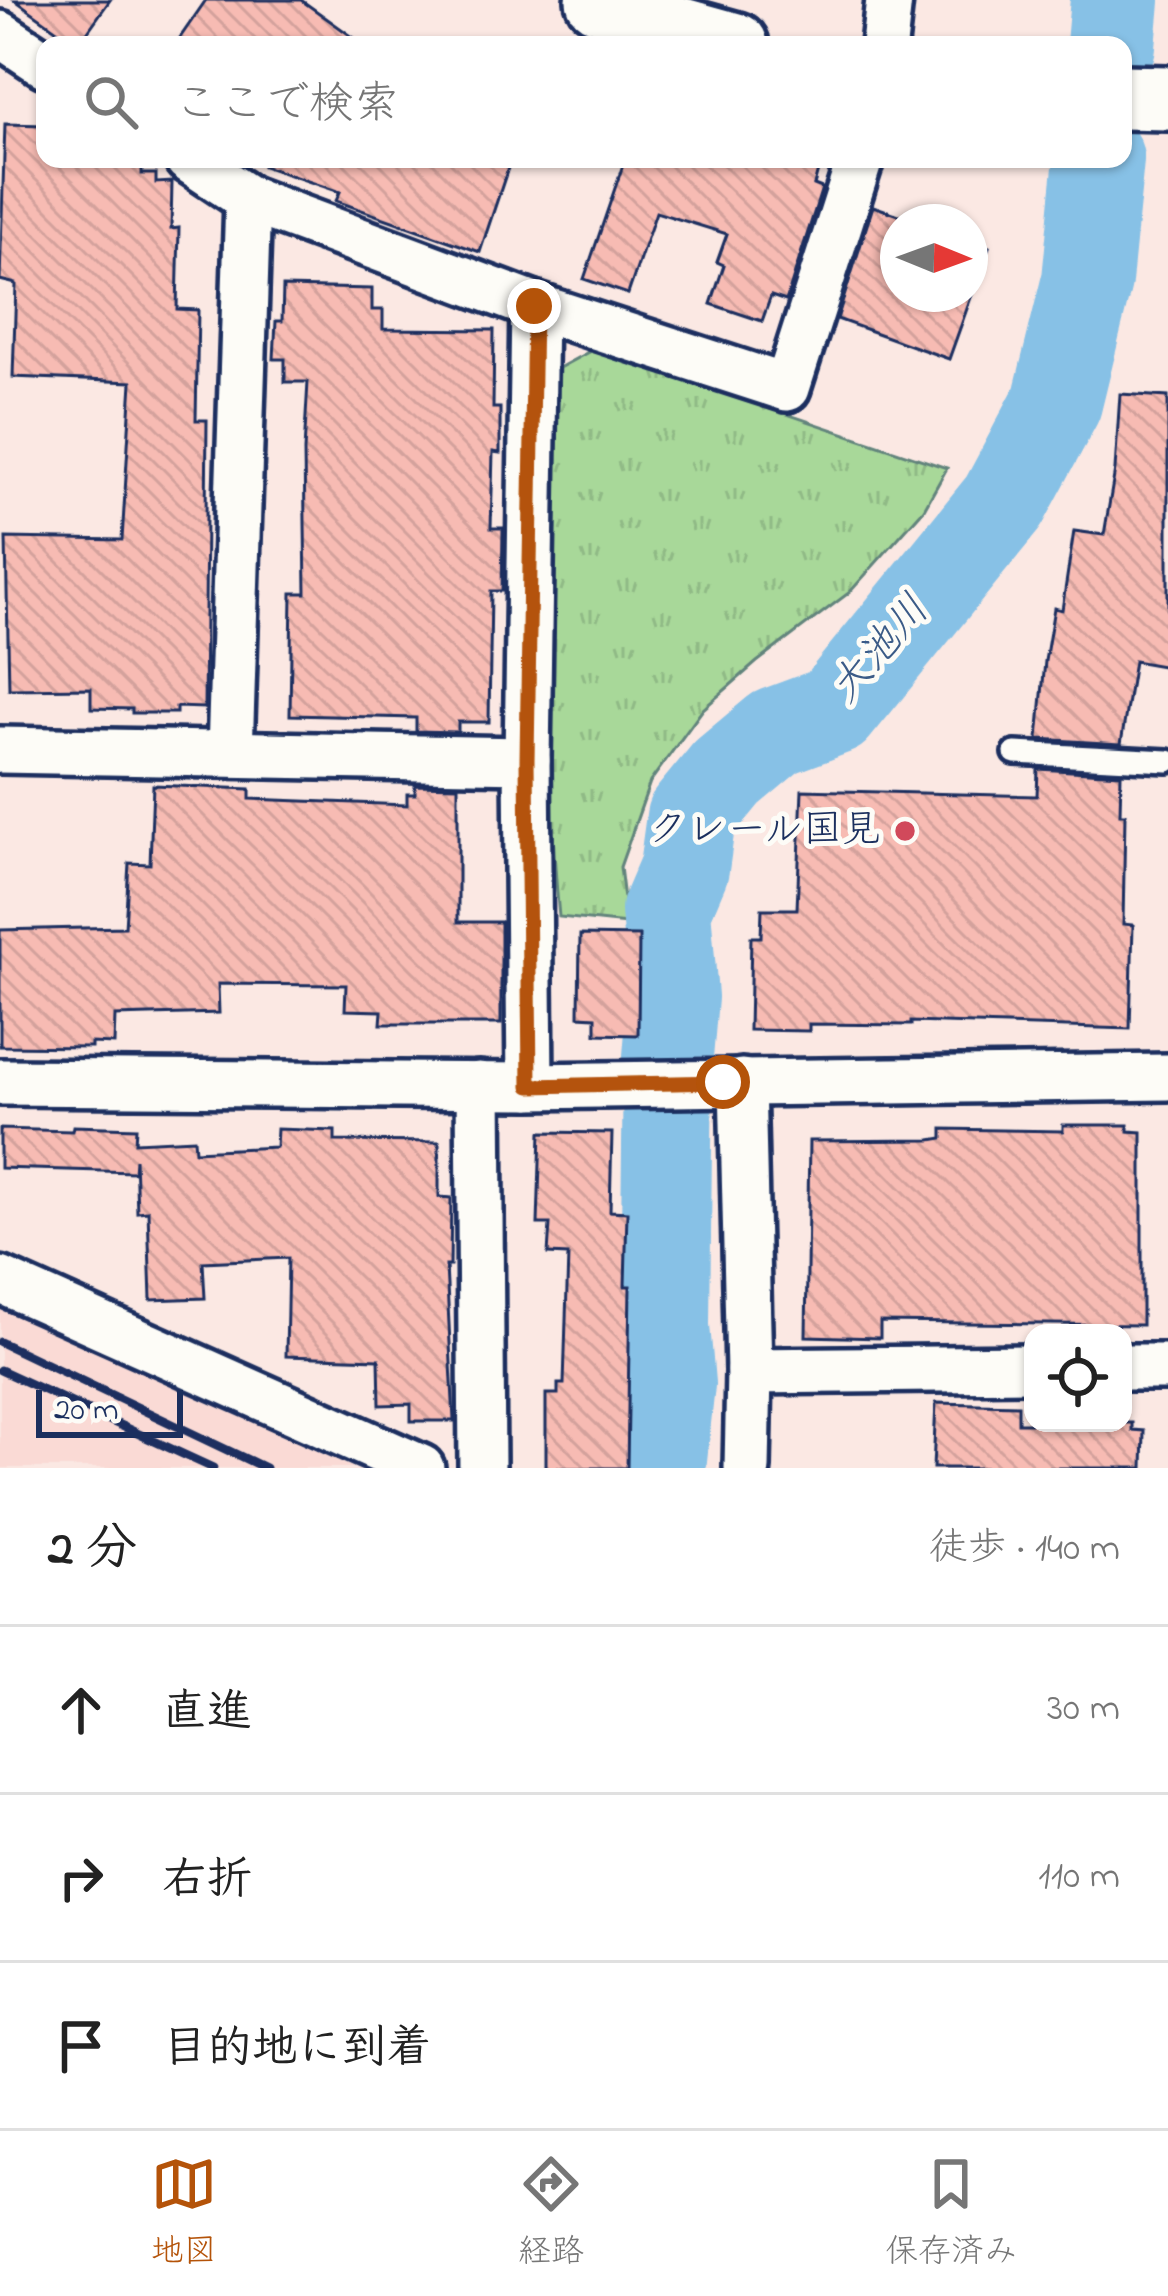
<!DOCTYPE html>
<html lang="ja">
<head>
<meta charset="utf-8">
<style>
  :root { --surface:#fff; --page:#f2f2f2; --text:#222; --muted:#767676; --line:#e0e0e0; --accent:#b45309 }
  body { margin:0; font-family:"Indie Flower","Klee One",sans-serif; background:var(--page); color:var(--text) }
  .controls { position:absolute; right:36px; bottom:36px; display:grid; overflow:hidden; border-radius:24px; box-shadow:0 3px 9px #0004 }
  .controls button { width:108px; height:108px; display:grid; place-items:center; padding:0; border:0; border-bottom:3px solid var(--line); background:var(--surface); color:var(--text); font:60px sans-serif }
  .compass { position:absolute; left:880px; top:204px; width:108px; height:108px; border-radius:50%; background:var(--surface); box-shadow:0 3px 9px #0004; rotate:91deg }
  .scale { position:absolute; left:36px; bottom:30px; width:147px; box-sizing:border-box; padding-left:12px; border:6px solid #1b2f5e; border-top:0; font-size:33px; line-height:42px; white-space:nowrap; color:#1b2f5e; -webkit-text-stroke:9px #fdfcf7; paint-order:stroke }
  .stop { position:absolute; width:36px; height:36px; margin:-27px; border:9px solid #b45309; border-radius:50%; background:#fff }
  .stop.end { background:#b45309; border-color:#fff; box-shadow:0 3px 12px #0008 }
  .list { margin:0; padding:0; list-style:none }
  h2 { display:flex; justify-content:space-between; align-items:center; height:156px; margin:0; padding:0 48px; font-size:51px }
  h2 small { font-size:39px; font-weight:400; color:var(--muted) }
  .list li { display:grid; grid-template-columns:78px 1fr auto; gap:36px; align-items:center; box-sizing:border-box; height:168px; padding:0 48px; border-top:3px solid var(--line) }
  .list b { display:block; font-size:45px; white-space:nowrap }
  .list em { font-size:39px; font-style:normal; color:var(--muted) }
  .icon { flex:none; width:66px; height:66px; fill:none; stroke:currentColor; stroke-width:2; stroke-linecap:round; stroke-linejoin:round }
  .map { position:relative; flex:none; width:1168px; height:1468px; overflow:hidden }
  .search { position:absolute; background:var(--surface); box-shadow:0 3px 9px #0004; left:36px; right:36px; top:36px; height:132px; display:flex; align-items:center; gap:30px; box-sizing:border-box; padding:0 42px; border-radius:24px; color:var(--muted); font-size:45px }
  .sheet { height:660px; background:var(--surface) }
  nav { display:flex; justify-content:space-around; align-items:center; box-sizing:border-box; height:168px; border-top:3px solid var(--line); background:var(--surface); font-size:33px; color:var(--muted) }
  nav a { display:grid; justify-items:center; gap:6px }
  nav .on { color:var(--accent) }
  .map>svg:first-child { display:block }
  .built { fill:#fadad5 }
  .park { fill:url(#park-tufts); stroke:#62847c; stroke-width:3 }
  .lines { fill:none; stroke-linecap:round; stroke-linejoin:round }
  .river { stroke:#87c1e6; stroke-width:90 }
  .building { fill:url(#building-back-hatch); stroke:#1b2f5e; stroke-width:3 }
  .lane-casing { stroke:#1b2f5e; stroke-width:30 }
  .street-casing { stroke:#1b2f5e; stroke-width:54 }
  .secondary-casing { stroke:#1b2f5e; stroke-width:72 }
  .lane { stroke:#fdfcf7; stroke-width:21 }
  .street { stroke:#fdfcf7; stroke-width:45 }
  .secondary { stroke:#fdfcf7; stroke-width:63 }
  .rail { stroke:#1b2f5e; stroke-width:9 }
  .route { stroke:#b45309; stroke-width:15 }
  .poi-dot { fill:#d1495b; stroke:#fdfcf7; stroke-width:4.5 }
  .labels { text-anchor:middle; dominant-baseline:central; stroke-width:10; stroke-linejoin:round; paint-order:stroke }
  .poi-label { font-size:39px; fill:#1b2f5e; stroke:#fdfcf7; text-anchor:end }
  .water-label { font-size:42px; font-style:italic; fill:#3b5b87; stroke:#fdfcf7 }
</style>
</head>
<body>
<div class="map">
<svg width="1168" height="1468" viewBox="0 0 1168 1468">
  <defs>
    <pattern id="park-tufts" width="24" height="20" patternUnits="userSpaceOnUse" patternTransform="scale(3)"><rect width="24" height="20" fill="#a8d899"/><path d="M3 7l-1-3M5 7V3M7 7l1-3M15 17l-1-3M17 17v-4M19 17l1-3" fill="none" stroke="#90ba86"/></pattern>
    <pattern id="building-back-hatch" width="6" height="6" patternUnits="userSpaceOnUse" patternTransform="scale(3)"><rect width="6" height="6" fill="#f7bbb3"/><path d="M-1 5l2 2M0 0l6 6M5-1l2 2" fill="none" stroke="#d3a19c"/></pattern>
  </defs>
  <rect width="100%" height="100%" fill="#fbe8e3"/>
  <filter id="ink" filterUnits="userSpaceOnUse"><feTurbulence type="fractalNoise" baseFrequency=".00833" numOctaves="2"/><feDisplacementMap in="SourceGraphic" scale="24" xChannelSelector="R" yChannelSelector="G"/><feConvolveMatrix kernelMatrix="1 2 1 2 8 2 1 2 1" color-interpolation-filters="sRGB"/></filter>
  <g filter="url(#ink)">
    <path class="built" d="M0 1304 354 1468H0Z"/>
    <path class="park" d="M594 349 947 468 924 509 850 592 757 662 703 709 650 782 620 867 627 924 559 917C542 735 553 550 559 368Z"/>
    <g class="lines">
      <g class="river">
        <path d="M1111 45 1115 0"/>
        <path d="M661 1468 670 1384 665 1326 668 1057 673 997 666 910 684 868 691 817 727 773 776 732 835 710 1004 502 1057 403 1087 280 1099 159"/>
      </g>
    </g>
    <g class="building">
      <path d="M15 0H110L78 45Z"/>
      <path d="M206 0H301L364 45H175Z"/>
      <path d="M5 124 45 125V159H135V163H142V174H156V183L172 182 171 229 179 228 177 309 198 310 196 420H207L204 708 176 707V713H132V709L91 708V688L9 689 6 538 122 540 132 382 13 377 16 284 0 280Z"/>
      <path d="M264 159H511L480 252 336 201 340 192 263 166Z"/>
      <path d="M625 159H821L814 185 822 188 786 301 771 296 762 321 711 304 724 265 717 262 727 234 656 212 628 294 584 279Z"/>
      <path d="M873 206 919 222H898V294H970V240L989 247 949 359 837 319Z"/>
      <path d="M283 287 372 289V310H383V329L494 330 493 408H500V453L493 452 491 528H503L502 591H491L489 722H458V732L416 731V718L290 715 292 593H306L304 451 308 382H285V359H274L276 321H282Z"/>
      <path d="M1120 394 1168 397V667L1134 661 1121 744 1038 739 1045 661 1054 608 1062 610 1074 531 1104 535 1115 470Z"/>
      <path d="M1038 769 1121 774 1120 814H1125L1123 924 1133 925 1130 1029 911 1022V1025L809 1024V1031L749 1030 751 937H761L762 909H797L802 790 1037 796Z"/>
      <path d="M153 785 250 789V799L407 805V794H415V785L458 786V922H501V1024H381L382 1011 345 1010 346 985 218 984 219 1013 115 1016 114 1044 91 1043V1047L0 1046V930L125 927 129 863 150 864Z"/>
      <path d="M580 935 639 936 638 1035 596 1034V1017L579 1016Z"/>
      <path d="M1063 1125H1128V1131L1142 1132V1325L880 1322V1338L806 1336 809 1141 931 1140 943 1138V1129L1063 1131Z"/>
      <path d="M73 1126 136 1128 135 1142 194 1139 195 1151 276 1147 277 1129 335 1131V1141L439 1142V1197L451 1198 450 1266H446L454 1421H411V1404L380 1405 379 1359 286 1356 288 1258 203 1262 205 1298 151 1300 148 1211 137 1212 135 1159 134 1172 0 1168V1129L72 1131Z"/>
      <path d="M541 1132 612 1133 610 1211 627 1212 625 1286H630L627 1468H546V1394H558V1384H564L568 1255 548 1254 550 1224H538Z"/>
      <path d="M936 1403 1018 1405V1423H1132V1430L1144 1431 1143 1468H933Z"/>
    </g>
    <g class="lines">
      <defs>
        <path id="lane" d="M1015 753 1168 761"/>
        <g id="street">
          <path d="M0 34 45 64"/>
          <path d="M884 45 889 0"/>
          <path d="M188 159 248 199 534 306 787 388 860 159"/>
          <path d="M0 750 527 760"/>
          <path d="M230 753 248 199"/>
          <path d="M0 1082 530 1086 1168 1077"/>
          <path d="M742 1082 749 1371 747 1468"/>
          <path d="M479 1085 482 1468"/>
          <path d="M530 1086 527 760 534 306"/>
          <path d="M0 1280 421 1468"/>
          <path d="M1123 1367H1168"/>
          <path d="M749 1371 1033 1368"/>
        </g>
        <g id="secondary">
          <path d="M598 0 657 23 736 45"/>
          <path d="M1123 97 1168 98"/>
        </g>
      </defs>
      <use href="#lane" class="lane-casing"/>
      <use href="#street" class="street-casing"/>
      <use href="#secondary" class="secondary-casing"/>
      <use href="#lane" class="lane"/>
      <use href="#street" class="street"/>
      <use href="#secondary" class="secondary"/>
      <g class="rail">
        <path d="M0 1342 265 1468"/>
        <path d="M0 1370 213 1468"/>
      </g>
    </g>
  </g>
  <g class="lines" filter="url(#ink)">
    <path class="route" d="M534 306 527 760 530 1086 723 1082"/>
  </g>
  <circle class="poi-dot" cx="905" cy="831" r="12"/>
  <g class="labels">
    <g class="poi-label">
      <text x="881" y="831">クレール国見</text>
    </g>
    <g class="water-label">
      <text transform="translate(881 650) rotate(-49)">大池川</text>
    </g>
  </g>
</svg>
<div class="controls">
<button><svg class="icon" aria-label="locate" viewBox="0 0 24 24"><circle cx="12" cy="12" r="6"/><path d="M12 2v4M12 18v4M2 12h4M18 12h4"/></svg></button>
</div>
<svg class="compass" viewBox="-18 -18 36 36"><path d="M0-13l5 13h-10z" fill="#e53935"/><path d="M0 13l5-13h-10z" fill="#767676"/></svg>
<div class="scale">20 m</div>
<div class="stop" style="left:723px;top:1082px"></div>
<div class="stop end" style="left:534px;top:306px"></div>
<div class="search"><svg class="icon" aria-label="search" viewBox="0 0 24 24"><circle cx="10" cy="10" r="6"/><path d="M15 15l6 6"/></svg>ここで検索</div>
</div>
<section class="sheet">
<h2>2 分<small>徒歩 · 140 m</small></h2>
<ul class="list">
<li><svg class="icon" aria-label="ahead" viewBox="0 0 24 24"><path d="M12 20V5M6 11l6-6 6 6"/></svg><div><b>直進</b></div><em>30 m</em></li>
<li><svg class="icon" aria-label="right" viewBox="0 0 24 24"><path d="M7 20v-9h11M14 6l5 5-5 5"/></svg><div><b>右折</b></div><em>110 m</em></li>
<li><svg class="icon" aria-label="arrive" viewBox="0 0 24 24"><path d="M6 21V4h12l-3 4 3 4H6"/></svg><div><b>目的地に到着</b></div></li>
</ul>
</section>
<nav>
<a class="on"><svg class="icon" aria-label="map" viewBox="0 0 24 24"><path d="M3 6l6-2 6 2 6-2v14l-6 2-6-2-6 2zM9 4v14M15 6v14"/></svg>地図</a>
<a><svg class="icon" aria-label="directions" viewBox="0 0 24 24"><path d="M12 3l9 9-9 9-9-9zM9 14v-3h6M13 9l2 2-2 2"/></svg>経路</a>
<a><svg class="icon" aria-label="saved" viewBox="0 0 24 24"><path d="M7 4h10v16l-5-4-5 4z"/></svg>保存済み</a>
</nav>
</body>
</html>
